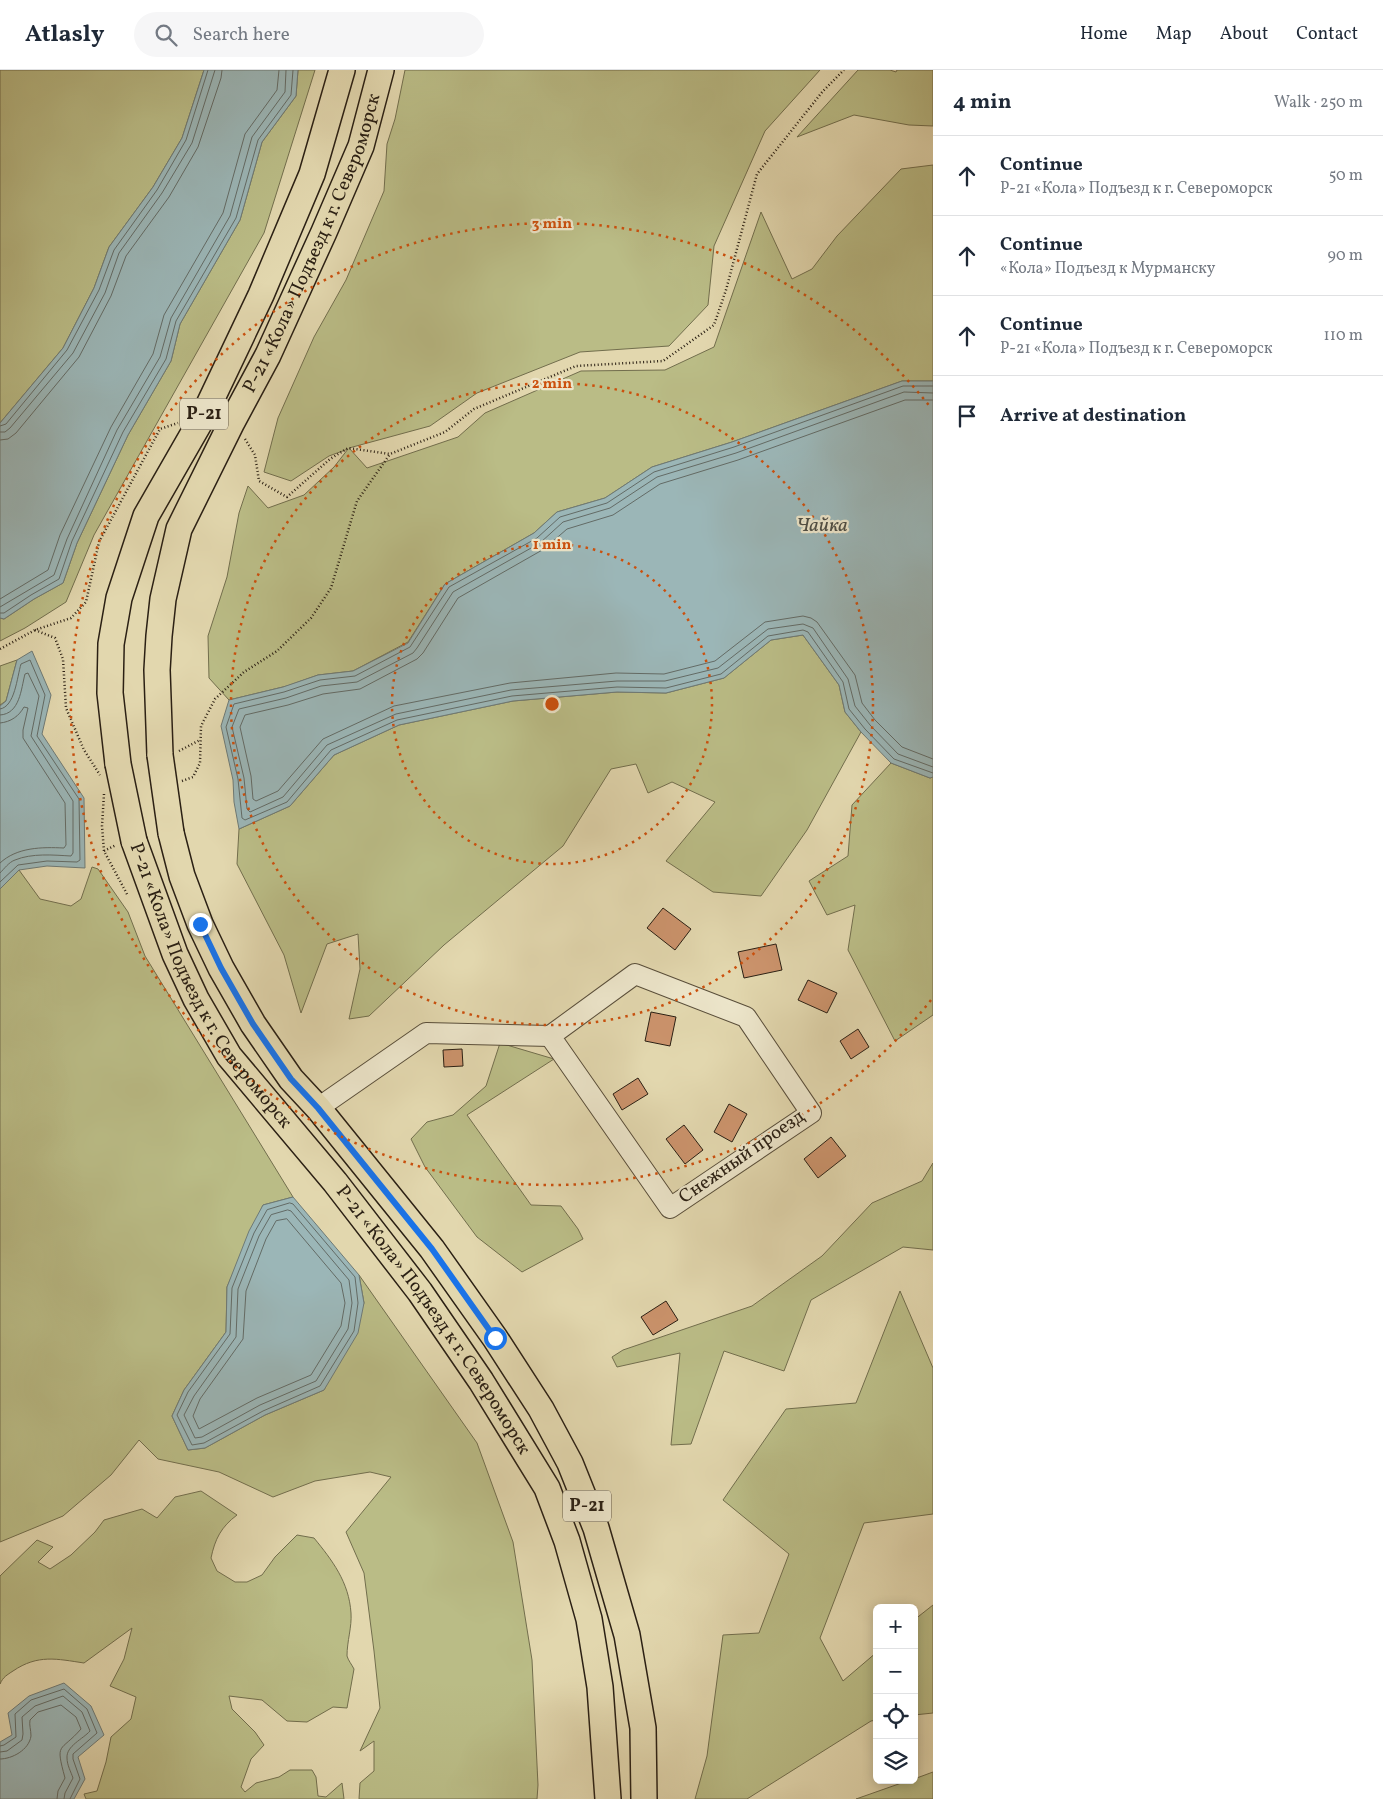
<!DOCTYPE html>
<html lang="en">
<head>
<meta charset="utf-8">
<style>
  :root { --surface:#fff; --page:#f6f6f7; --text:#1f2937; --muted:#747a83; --line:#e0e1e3 }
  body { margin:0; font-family:Vollkorn,serif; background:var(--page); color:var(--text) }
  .controls { position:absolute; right:15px; bottom:15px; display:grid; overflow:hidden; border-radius:8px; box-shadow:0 2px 12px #0003 }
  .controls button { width:45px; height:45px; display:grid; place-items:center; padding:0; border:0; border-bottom:1px solid var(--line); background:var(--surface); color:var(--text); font:25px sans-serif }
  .stop { position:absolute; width:15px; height:15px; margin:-11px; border:4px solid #1a73e8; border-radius:50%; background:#fff }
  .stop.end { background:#1a73e8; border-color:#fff; box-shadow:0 1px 5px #0008 }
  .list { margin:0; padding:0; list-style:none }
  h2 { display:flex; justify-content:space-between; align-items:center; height:65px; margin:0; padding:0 20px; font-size:21px }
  h2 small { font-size:16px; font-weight:400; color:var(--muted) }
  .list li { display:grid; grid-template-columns:32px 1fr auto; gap:15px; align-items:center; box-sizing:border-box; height:80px; padding:0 20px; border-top:1px solid var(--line) }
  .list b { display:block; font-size:19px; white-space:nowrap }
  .list p { margin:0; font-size:16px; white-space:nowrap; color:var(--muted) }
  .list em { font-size:16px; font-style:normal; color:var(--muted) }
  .icon { flex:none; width:28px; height:28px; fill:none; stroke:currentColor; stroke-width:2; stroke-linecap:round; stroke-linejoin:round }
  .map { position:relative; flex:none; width:933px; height:1729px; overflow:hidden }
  header { display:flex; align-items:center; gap:30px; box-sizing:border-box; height:70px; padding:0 25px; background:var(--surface); border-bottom:1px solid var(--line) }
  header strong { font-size:24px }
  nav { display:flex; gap:28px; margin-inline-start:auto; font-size:18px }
  .search { width:350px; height:45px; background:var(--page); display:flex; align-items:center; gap:12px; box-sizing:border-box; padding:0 18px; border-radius:28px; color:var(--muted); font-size:19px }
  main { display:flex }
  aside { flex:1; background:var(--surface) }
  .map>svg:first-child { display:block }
  .green { fill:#babc86; stroke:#726e4d }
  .water { fill:#9bb6b7; stroke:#6e7a76 }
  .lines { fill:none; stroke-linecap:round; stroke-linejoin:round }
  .shore { stroke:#636b66; stroke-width:1 }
  .building { fill:#cb936c; stroke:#2b2014 }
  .minor-casing { stroke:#594e3a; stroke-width:22 }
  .major-casing { stroke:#2b2014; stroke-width:28 }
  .path { stroke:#2b2014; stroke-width:2.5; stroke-dasharray:1 2.5; stroke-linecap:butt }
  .minor { stroke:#ece5ca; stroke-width:20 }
  .major { stroke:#e2d7ae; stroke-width:25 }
  .major-bridge-casing { stroke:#2b2014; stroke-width:28; stroke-linecap:butt }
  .major-bridge { stroke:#e2d7ae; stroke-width:25 }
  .route { stroke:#1a73e8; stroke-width:6 }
  .ring { fill:none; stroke:#cc500d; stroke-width:2.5; stroke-dasharray:2.5 5 }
  .labels { text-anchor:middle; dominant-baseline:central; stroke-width:4.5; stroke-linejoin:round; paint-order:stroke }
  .shield { fill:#ece5ca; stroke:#655b4b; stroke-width:1 }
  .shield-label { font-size:18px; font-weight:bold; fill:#2b2014 }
  .street-label { font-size:19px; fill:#2b2014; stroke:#ece5ca }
  .water-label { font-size:20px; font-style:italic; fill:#4d4d45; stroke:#ece5ca }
  .centre { fill:#cc500d; stroke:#ece5ca; stroke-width:2.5 }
  .ring-label { font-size:15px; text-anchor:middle; font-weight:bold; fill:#cc500d; stroke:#ece5ca; stroke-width:4.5; stroke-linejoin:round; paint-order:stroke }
</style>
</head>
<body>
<header>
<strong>Atlasly</strong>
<div class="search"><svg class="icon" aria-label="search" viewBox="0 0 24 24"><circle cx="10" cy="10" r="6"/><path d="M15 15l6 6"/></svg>Search here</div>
<nav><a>Home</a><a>Map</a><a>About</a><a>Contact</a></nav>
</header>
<main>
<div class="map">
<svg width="933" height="1729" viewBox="0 0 933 1729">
  <rect width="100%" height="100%" fill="#e2d7ae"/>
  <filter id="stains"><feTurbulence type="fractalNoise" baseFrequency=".004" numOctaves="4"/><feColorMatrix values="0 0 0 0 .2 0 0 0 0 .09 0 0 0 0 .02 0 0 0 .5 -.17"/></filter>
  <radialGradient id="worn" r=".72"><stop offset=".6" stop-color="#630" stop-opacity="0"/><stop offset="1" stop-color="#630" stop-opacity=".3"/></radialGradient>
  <g class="green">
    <path d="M0 0H204L182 68 153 117 109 177 94 218 63 278 0 353Z"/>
    <path d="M298 0H315L264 163 94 465 66 532 25 558 0 571V548L4 549 34 529 63 513 77 473 128 365 171 291 180 254 240 150 262 72 296 26Z"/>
    <path d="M405 0H820L765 61 714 176 708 235 669 276 580 282 477 323 430 356 349 378 367 398 458 367 485 343 581 301 665 300 714 277 761 142 792 209 812 199 837 166 901 99 933 95V311H902L732 372 652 397 605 428 557 442 534 463 445 514 408 572 353 601 318 605 287 616 229 630 209 608 208 566 227 507 239 443 248 416 268 438 304 425 334 397 348 379 329 386 291 411 264 402 278 348 314 267 346 210 384 121 387 74 395 49Z"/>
    <path d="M858 0H890L896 2 897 0H933V56L909 55 854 45 797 67Z"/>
    <path d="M803 565 839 615 845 642 861 662 807 760 761 826 713 822 666 791 715 732 672 712 648 723 636 694 611 699 563 776 444 875 369 946 349 949 360 899 358 864 327 874 301 943 284 885 237 794 239 759 290 736 334 685 399 655 513 631 617 622 666 623 724 608 771 570Z"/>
    <path d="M17 590 6 631 0 635V596Z"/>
    <path d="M891 693 930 708 933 707V945L895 971 848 880 855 835 827 845 809 811 848 786 852 735Z"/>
    <path d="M92 797 98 799 128 842 145 886 293 1127 263 1135 227 1217 226 1262 184 1320 172 1346 188 1380 205 1378 265 1345 324 1320 364 1233 359 1205 477 1373 513 1472 532 1590 538 1715 537 1729H359L360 1713 374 1701V1671L360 1681 380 1638 374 1581 364 1503 346 1462 391 1407 370 1402 315 1411 273 1427 219 1402 158 1389 139 1370 111 1405 63 1446 0 1472V819L19 800 40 829 71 836 81 829Z"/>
    <path d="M500 973 554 989 467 1045 531 1135 561 1136 578 1159 583 1169 522 1202 477 1167 425 1097 411 1069 427 1052 453 1045 486 1016Z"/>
    <path d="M933 1093V1180L903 1177 811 1230 784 1301 724 1281 691 1374 671 1375 680 1283 617 1297 612 1287 623 1280 752 1236 822 1186 872 1133 922 1111Z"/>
    <path d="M900 1221 933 1298V1444L864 1453 820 1568 843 1611 877 1582V1650L871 1651 747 1729H695L707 1686 723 1565 759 1563 789 1484 723 1430 786 1339 856 1333Z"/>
    <path d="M201 1421 237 1445C221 1457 215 1469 211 1488L217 1501 235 1512H247L262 1505 275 1487 297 1465 314 1468C332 1490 349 1512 351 1543 352 1557 347 1571 347 1586 348 1590 352 1595 354 1599L347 1638 333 1637 307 1652 287 1651 262 1630 229 1626 232 1639 255 1662 264 1675 251 1689 241 1717 245 1722 256 1713 279 1707 290 1700H312L316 1707 318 1726 326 1727 342 1713 344 1729H86L84 1724 97 1721 106 1692 111 1667 131 1649 136 1627 110 1616 124 1589 132 1558 84 1593C57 1589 38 1584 13 1601 7 1605 3 1607 0 1614V1506L37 1470 53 1477 38 1492 50 1499 71 1485 95 1462 104 1450 142 1439 157 1448 175 1427Z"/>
    <path d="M933 1535V1643L914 1645V1550Z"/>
    <path d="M933 1702V1729H856L910 1710H914V1709Z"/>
  </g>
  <g class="water">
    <path d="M204 0H298L296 26 262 72 240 150 180 254 171 291 128 365 77 473 63 513 34 529 4 549 0 548V353L63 278 94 218 109 177 153 117 182 68Z"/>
    <path d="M902 311H933V707L930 708 891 693 861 662 845 642 839 615 803 565 771 570 724 608 666 623 617 622 513 631 399 655 334 685 290 736 239 759 234 732 233 710 221 656 229 630 283 617 318 605 353 601 408 573 445 514 534 463 557 442 605 428 652 397 732 372Z"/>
    <path d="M32 581 51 625 42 664 84 728 85 798 47 796 19 800 0 819V636L6 631 17 590Z"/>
    <path d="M293 1127 359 1205 364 1233 358 1263 324 1320 265 1345 205 1378 188 1380 172 1346 184 1320 226 1262 227 1217 249 1161 263 1135Z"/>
    <path d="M64 1613 91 1636 104 1665 78 1687 85 1709 74 1729H0V1672L12 1665 8 1643 29 1626Z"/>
  </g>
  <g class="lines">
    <g class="shore">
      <path d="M933 316H903L734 377 654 402 607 433 560 447 537 468 449 517 410 577 355 606 320 610 284 622 234 634 226 657 238 709 242 748 245 750 287 732 331 680 397 650 512 626 617 617 666 618 721 604 768 566 803 560 808 562 843 612 849 639 865 659 894 689 933 703"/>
      <path d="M933 323 904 322 736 383 657 407 610 438 563 452 540 473 453 522 417 578 413 583 357 612 321 616 286 628 239 639 232 657 244 708 247 739 250 742 283 727 327 675 396 644 511 620 617 611H665L718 598 768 559 803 554 813 558 848 609 855 636 870 655 898 684 933 697"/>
      <path d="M933 330H905L738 390 660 414 613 445 567 459 544 479 458 528 423 583 417 589 360 619 323 624 288 635 245 645 240 657 251 706 253 729 256 731 278 721 323 669 394 636 510 613 616 603 664 604 715 591 765 552 803 546 811 548 817 552 855 605 862 633 875 650 902 677 933 689"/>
      <path d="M0 356 6 354 67 280 99 220 114 180 157 120 186 70 208 0"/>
      <path d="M0 362H5L10 358 73 283 105 223 119 183 162 123 192 73 215 0"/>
      <path d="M0 370 8 369 16 363 79 287 111 226 126 186 169 127 198 77 221 8 222 0"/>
      <path d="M0 529 48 500 60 465 111 357 153 284 164 245 223 143 245 64 277 20 279 0"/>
      <path d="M0 537 54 505 67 469 117 360 160 287 171 248 230 146 252 67 285 22 286 0"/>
      <path d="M0 543H4L31 525 59 509 72 471 123 362 166 289 176 251 236 148 258 70 291 25 293 0"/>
      <path d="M0 639C15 637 17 607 21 594L30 590 45 625 37 666 79 729 80 790 77 792 47 791 18 795 0 812"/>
      <path d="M0 645C20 644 21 619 25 604L28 603 39 626 31 666 73 731V783L71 786C53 785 32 783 15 790 9 792 4 799 0 803"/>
      <path d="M0 653C11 652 19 646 24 637L28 638 23 660V668L65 733 66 775 64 778C42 777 17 777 0 793"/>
      <path d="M290 1133 293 1134 355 1207 358 1233 354 1261 320 1316 263 1341 204 1373 192 1375 177 1345 188 1322 230 1264 232 1218 254 1163 267 1140Z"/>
      <path d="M288 1140 291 1141 349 1210 352 1233 348 1259 316 1311 260 1335 202 1367 195 1368 184 1345 194 1326 236 1267 238 1219 259 1166 271 1145Z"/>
      <path d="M287 1149 341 1213 345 1233 341 1256 311 1305 257 1328 199 1359 193 1346 200 1329 243 1269 246 1221 266 1169 276 1151Z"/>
      <path d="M0 1676 4 1675 16 1667 15 1644 31 1630 64 1619 87 1639 97 1663 73 1684V1689L80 1709 70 1729"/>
      <path d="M0 1682 7 1681 22 1670 23 1664 22 1647 35 1636 63 1626 82 1642 90 1661C83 1669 66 1676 67 1688 67 1695 71 1702 73 1708L65 1723 64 1729"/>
      <path d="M0 1689C12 1689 29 1680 31 1666 31 1660 29 1655 30 1650L38 1642 61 1635 76 1647 81 1659C60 1683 55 1671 65 1708L58 1721 57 1729"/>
    </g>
  </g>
  <g class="building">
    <path d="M663 838 691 859 675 880 647 858Z"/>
    <path d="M776 874 782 900 744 908 738 882Z"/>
    <path d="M808 910 837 923 827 943 798 930Z"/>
    <path d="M651 942 676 947 670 976 645 971Z"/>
    <path d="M858 959 869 977 851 989 840 971Z"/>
    <path d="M462 979 463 996 444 997 443 980Z"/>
    <path d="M638 1008 648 1024 622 1040 613 1024Z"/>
    <path d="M729 1034 747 1044 732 1072 714 1062Z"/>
    <path d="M684 1055 703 1080 685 1094 666 1069Z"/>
    <path d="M831 1067 846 1086 818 1108 804 1089Z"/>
    <path d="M666 1231 678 1250 653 1265 641 1247Z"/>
  </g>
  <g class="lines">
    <defs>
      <g id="minor">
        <path d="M635 904 746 947 811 1043 670 1138 550 966Z"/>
        <path d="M318 1038 426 963 550 966"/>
      </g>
      <g id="major">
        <path id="s1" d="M160 685 157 600 159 566 163 529 179 459 232 352 268 285 324 162 361 76 381 0"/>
        <path d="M118 694 110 623 111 574 119 528 146 446 204 345 261 225 312 104 342 0"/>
        <path d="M171 763 182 806 200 854 221 898 253 954 291 1009 318 1038 432 1179 495 1268 541 1339 570 1393 596 1458 627 1565 643 1658 644 1729"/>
        <path id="s2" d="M134 771 175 884 196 929 229 986 335 1112 420 1222 481 1311 547 1418 567 1471 589 1549 600 1617 608 1729"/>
      </g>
    </defs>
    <use href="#minor" class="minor-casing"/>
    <use href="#major" class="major-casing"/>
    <g class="path">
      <path d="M245 369 255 385 259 411 287 427 330 389 348 378 390 384 445 362 474 339 576 296 663 291 714 255 726 220 757 104 823 21 844 0"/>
      <path d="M35 560 55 568 63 589 66 638 84 680 100 705"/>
      <path d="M0 579 35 560 71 548 86 532 99 472 160 359 178 353"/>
      <path d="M179 681 200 670"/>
      <path d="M182 711 193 707 200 693 201 656 215 629 244 602 277 581 311 548 331 518 357 431 390 384"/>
      <path d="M104 724 102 756 104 781 128 826"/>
      <path d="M104 781 116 775"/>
    </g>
    <use href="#minor" class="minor"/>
    <use href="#major" class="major"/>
    <defs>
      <g id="major-bridge">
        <path d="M160 685 171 763"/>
        <path d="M118 694 134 771"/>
      </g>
    </defs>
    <use href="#major-bridge" class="major-bridge-casing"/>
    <use href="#major-bridge" class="major-bridge"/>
  </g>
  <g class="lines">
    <path class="route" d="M200 854 221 898 253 954 291 1009 318 1038 432 1179 495 1268"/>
  </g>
  <g class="ring">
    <circle cx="552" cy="634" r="160"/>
    <circle cx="552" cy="634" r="321"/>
    <path d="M931 930A481 481 0 1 1 931 338"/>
  </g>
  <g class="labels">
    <g class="shield">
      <rect x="180" y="328.5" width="48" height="31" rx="4"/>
      <rect x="563" y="1420.5" width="48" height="31" rx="4"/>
    </g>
    <g class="shield-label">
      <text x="204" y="344">Р-21</text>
      <text x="587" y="1436">Р-21</text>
    </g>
    <g class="street-label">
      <text stroke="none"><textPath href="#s1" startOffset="544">Р-21 «Кола» Подъезд к г. Североморск</textPath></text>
      <text stroke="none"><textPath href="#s2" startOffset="165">Р-21 «Кола» Подъезд к г. Североморск</textPath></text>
      <text transform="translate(742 1087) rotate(-35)">Снежный проезд</text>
      <text stroke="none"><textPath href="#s2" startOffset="570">Р-21 «Кола» Подъезд к г. Североморск</textPath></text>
    </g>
    <g class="water-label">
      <text x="822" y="456">Чайка</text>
    </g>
  </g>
  <circle cx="552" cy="634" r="8" class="centre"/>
  <g class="ring-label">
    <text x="552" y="158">3 min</text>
    <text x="552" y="318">2 min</text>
    <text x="552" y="479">1 min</text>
  </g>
  <rect width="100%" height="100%" filter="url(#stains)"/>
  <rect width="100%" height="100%" fill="url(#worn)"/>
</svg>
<div class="controls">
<button>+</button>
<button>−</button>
<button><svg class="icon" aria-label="locate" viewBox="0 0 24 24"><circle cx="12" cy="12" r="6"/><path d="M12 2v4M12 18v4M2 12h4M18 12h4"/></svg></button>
<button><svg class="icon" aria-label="layers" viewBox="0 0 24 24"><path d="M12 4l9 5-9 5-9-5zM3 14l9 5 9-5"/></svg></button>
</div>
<div class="stop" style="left:495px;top:1268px"></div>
<div class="stop end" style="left:200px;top:854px"></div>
</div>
<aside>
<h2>4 min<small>Walk · 250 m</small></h2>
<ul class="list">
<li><svg class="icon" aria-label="ahead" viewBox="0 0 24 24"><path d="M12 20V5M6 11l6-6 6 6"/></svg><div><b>Continue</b><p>Р-21 «Кола» Подъезд к г. Североморск</p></div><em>50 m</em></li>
<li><svg class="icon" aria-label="ahead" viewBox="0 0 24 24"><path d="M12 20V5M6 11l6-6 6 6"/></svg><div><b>Continue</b><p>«Кола» Подъезд к Мурманску</p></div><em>90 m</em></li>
<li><svg class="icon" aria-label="ahead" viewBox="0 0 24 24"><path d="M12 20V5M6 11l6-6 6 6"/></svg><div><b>Continue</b><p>Р-21 «Кола» Подъезд к г. Североморск</p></div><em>110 m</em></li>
<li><svg class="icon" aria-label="arrive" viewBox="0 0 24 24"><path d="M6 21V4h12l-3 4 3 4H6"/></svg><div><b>Arrive at destination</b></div></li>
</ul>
</aside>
</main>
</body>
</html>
